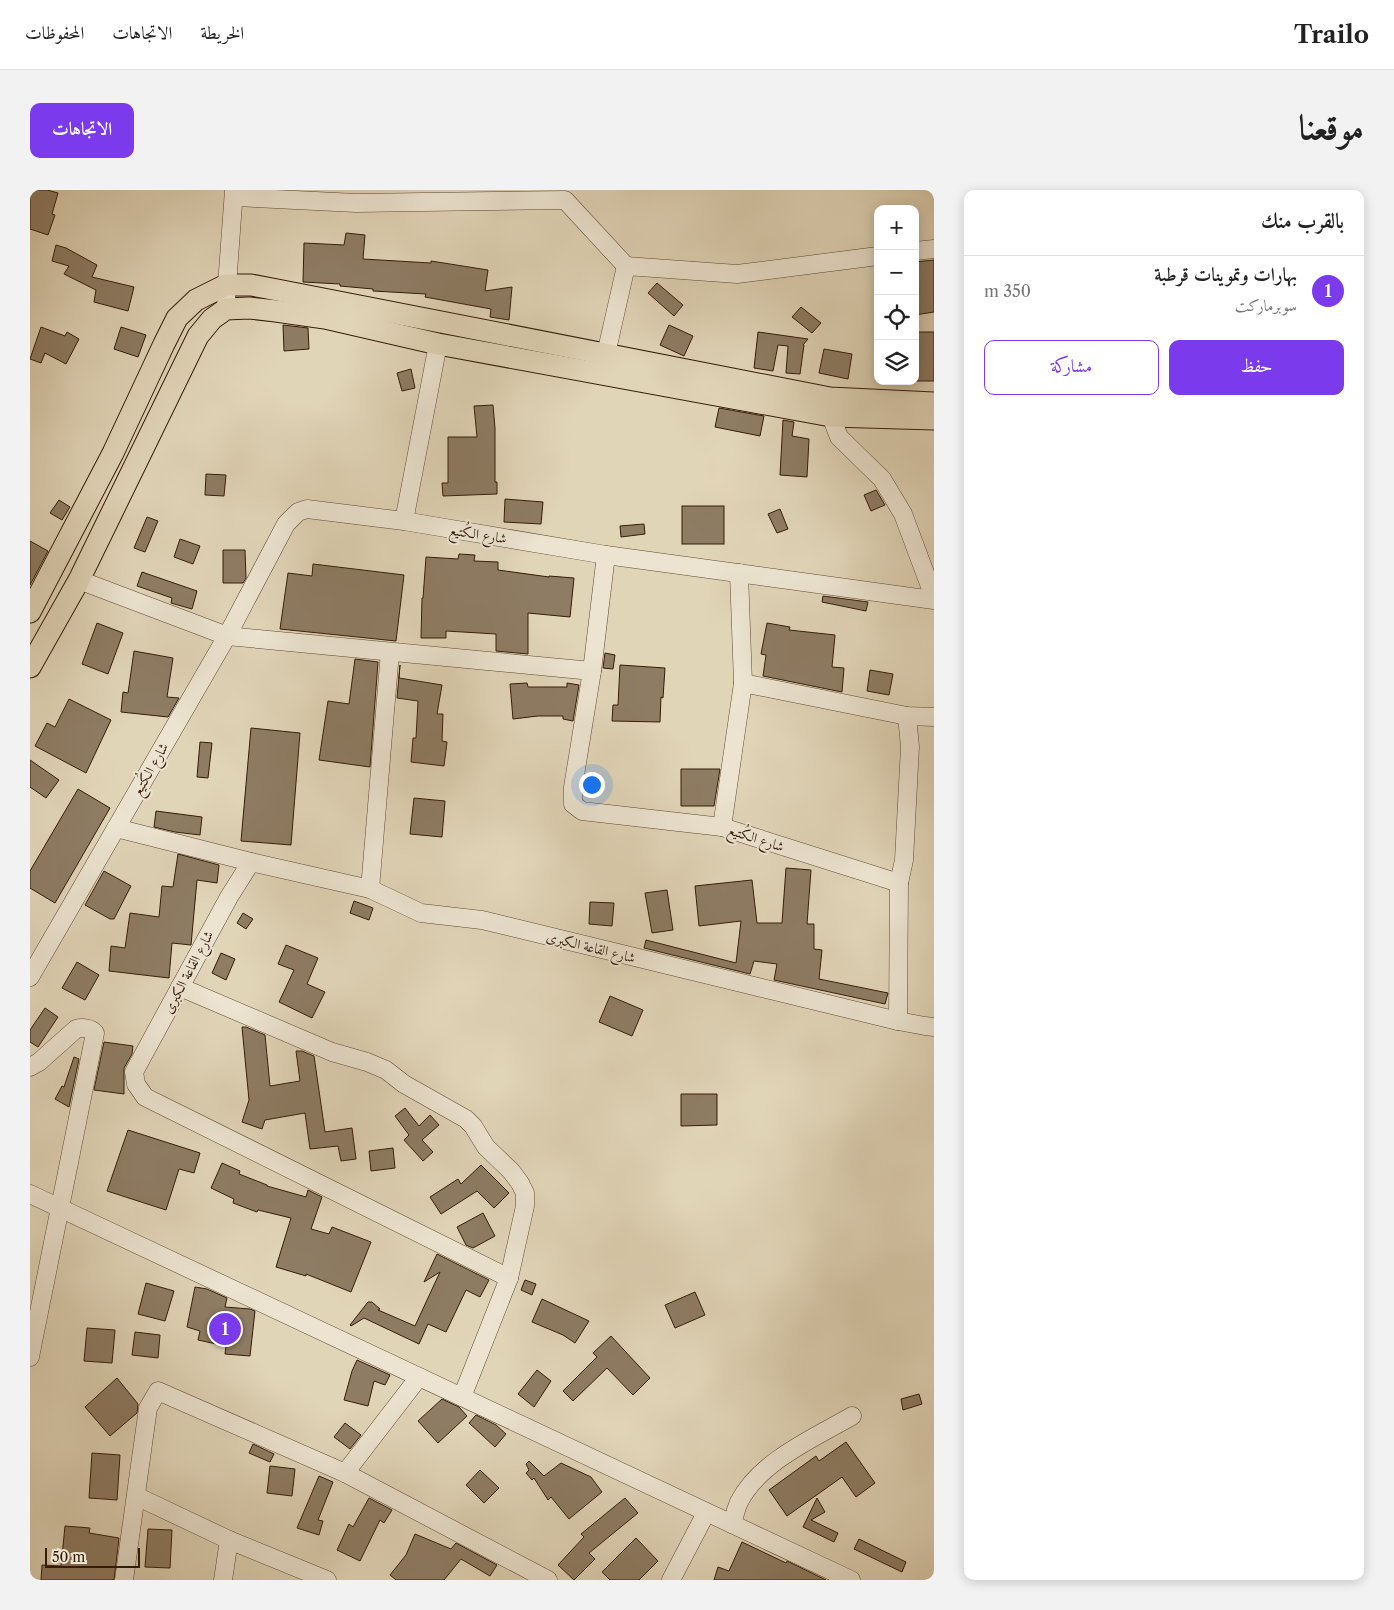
<!DOCTYPE html>
<html lang="ar">
<head>
<meta charset="utf-8">
<style>
  :root { --surface:#fff; --page:#f2f2f2; --text:#222; --muted:#767676; --line:#e0e0e0; --accent:#7c3aed }
  body { margin:0; font-family:"Libre Caslon Text",Amiri,serif; background:var(--page); color:var(--text); direction:rtl }
  .controls { position:absolute; right:15px; top:15px; display:grid; overflow:hidden; border-radius:10px; box-shadow:0 2px 12px #0003 }
  .controls button { width:45px; height:45px; display:grid; place-items:center; padding:0; border:0; border-bottom:1px solid var(--line); background:var(--surface); color:var(--text); font:25px sans-serif }
  .scale { position:absolute; left:15px; bottom:12px; width:95px; box-sizing:border-box; padding-left:5px; border:2px solid #341c08; border-top:0; font-size:14px; line-height:18px; white-space:nowrap; color:#341c08; -webkit-text-stroke:4px #ece4d1; paint-order:stroke }
  .you { position:absolute; left:561px; top:594px; width:18px; height:18px; margin:-12px; border:4px solid #fff; border-radius:50%; background:#1a73e8; box-shadow:0 0 0 8px #1a73e833 }
  .badge { display:grid; place-items:center; width:32px; height:32px; border-radius:50%; background:var(--accent); color:#fff; font-size:16px; font-weight:700 }
  .pin { position:absolute; translate:-50% -50%; border:2px solid #fff; box-shadow:0 1px 5px #0006 }
  .list { margin:0; padding:0; list-style:none }
  h2 { display:flex; justify-content:space-between; align-items:center; height:65px; margin:0; padding:0 20px; font-size:21px }
  h2 small { font-size:16px; font-weight:400; color:var(--muted) }
  .list li { display:grid; grid-template-columns:32px 1fr auto; gap:15px; align-items:center; box-sizing:border-box; height:70px; padding:0 20px; border-top:1px solid var(--line) }
  .list b { display:block; font-size:19px; white-space:nowrap }
  .list p { margin:0; font-size:16px; white-space:nowrap; color:var(--muted) }
  .list em { font-size:16px; font-style:normal; color:var(--muted) }
  .actions { display:flex; gap:10px; padding:15px 20px }
  .actions a { flex:1; padding:11px 0; border:1px solid var(--accent); border-radius:10px; text-align:center; font-size:18px; color:var(--accent) }
  .actions .main { background:var(--accent); color:#fff }
  .icon { flex:none; width:28px; height:28px; fill:none; stroke:currentColor; stroke-width:2; stroke-linecap:round; stroke-linejoin:round }
  .map { position:relative; flex:none; width:904px; height:1390px; overflow:hidden; direction:ltr; border-radius:10px }
  header { display:flex; align-items:center; gap:30px; box-sizing:border-box; height:70px; padding:0 25px; background:var(--surface); border-bottom:1px solid var(--line) }
  header strong { font-size:24px }
  nav { display:flex; gap:28px; margin-inline-start:auto; font-size:18px }
  .intro { display:flex; align-items:center; justify-content:space-between; box-sizing:border-box; height:120px; padding:0 30px }
  h1 { margin:0; font-size:35px }
  .button { padding:12px 22px; border-radius:10px; background:var(--accent); color:#fff; font-size:18px; font-weight:700 }
  main { display:flex; gap:30px; padding:0 30px }
  aside { flex:1; background:var(--surface); border-radius:10px; box-shadow:0 2px 12px #0003 }
  .map>svg:first-child { display:block }
  .building { fill:#8e7c64; stroke:#341c08 }
  .lines { fill:none; stroke-linecap:round; stroke-linejoin:round }
  .minor-casing { stroke:#5f4a34; stroke-width:19 }
  .major-casing { stroke:#341c08; stroke-width:23 }
  .minor { stroke:#ece4d1; stroke-width:18 }
  .major { stroke:#e1d5b8; stroke-width:21 }
  .labels { text-anchor:middle; dominant-baseline:central; stroke-width:4; stroke-linejoin:round; paint-order:stroke }
  .street-label { font-size:14px; fill:#341c08; stroke:#ece4d1 }
</style>
</head>
<body>
<header>
<strong>Trailo</strong>
<nav><a>الخريطة</a><a>الاتجاهات</a><a>المحفوظات</a></nav>
</header>
<div class="intro"><h1>موقعنا</h1><a class="button">الاتجاهات</a></div>
<main>
<aside>
<h2>بالقرب منك<small></small></h2>
<ul class="list">
<li><span class="badge">1</span><div><b>بهارات وتموينات قرطبة</b><p>سوبرماركت</p></div><em>350 m</em></li>
</ul>
<div class="actions"><a class="main">حفظ</a><a>مشاركة</a></div>
</aside>
<div class="map">
<svg width="904" height="1390" viewBox="0 0 904 1390">
  <rect width="100%" height="100%" fill="#e1d5b8"/>
  <filter id="stains"><feTurbulence type="fractalNoise" baseFrequency=".004" numOctaves="4"/><feColorMatrix values="0 0 0 0 .2 0 0 0 0 .09 0 0 0 0 .02 0 0 0 .5 -.17"/></filter>
  <radialGradient id="worn" r=".72"><stop offset=".6" stop-color="#630" stop-opacity="0"/><stop offset="1" stop-color="#630" stop-opacity=".3"/></radialGradient>
  <g class="building">
    <path d="M0 0H17L28 3 22 24 25 25 18 45 0 39Z"/>
    <path d="M316 43 335 45 333 69 401 73V71L458 80 455 101 482 97 479 130 460 127 461 119 395 107 396 104 343 101V99L310 96V94L273 92 274 53 314 55Z"/>
    <path d="M26 55 36 58 67 75 62 87 104 97 98 121 64 112 66 100 34 84 39 76 22 71Z"/>
    <path d="M904 70V122L885 125V72Z"/>
    <path d="M627 93 653 115 644 126 618 103Z"/>
    <path d="M771 117 791 133 782 143 762 127Z"/>
    <path d="M253 135 278 138 279 159 254 161Z"/>
    <path d="M639 135 663 146 654 166 630 155Z"/>
    <path d="M11 137 35 146 37 142 49 149 36 174 15 163 11 173 0 169Z"/>
    <path d="M91 137 116 145 108 167 84 159Z"/>
    <path d="M728 142 778 149 773 155H774L770 184 756 183 758 156 748 155 743 181 724 178Z"/>
    <rect x="885" y="142" width="19" height="49"/>
    <path d="M794 159 822 164 818 189 789 183Z"/>
    <path d="M381 179 385 198 372 201 367 183Z"/>
    <path d="M463 215 465 238V292H467V304L413 306 412 293H418V247H447L444 216Z"/>
    <path d="M689 218 734 226 730 246 685 237Z"/>
    <path d="M753 230 764 232 762 246 779 249 777 287 750 285Z"/>
    <path d="M176 284 196 285 194 306 175 305Z"/>
    <path d="M846 300 855 315 841 321 834 305Z"/>
    <path d="M475 309 513 312 511 334 474 332Z"/>
    <path d="M29 310 40 317 32 330 20 323Z"/>
    <rect x="652" y="316" width="42" height="38"/>
    <path d="M750 319 758 339 747 343 738 324Z"/>
    <path d="M117 327 128 331 115 362 104 358Z"/>
    <path d="M614 334 615 344 591 347 590 336Z"/>
    <path d="M150 349 170 356 163 374 144 367Z"/>
    <path d="M0 351 18 361 0 395Z"/>
    <path d="M193 360H215L216 388 213 393H193Z"/>
    <path d="M429 364 445 365 444 371 468 372V380L519 387V386L544 388 540 427 498 423V464L466 461V444L416 441V448H391L392 408H393L396 367 428 369Z"/>
    <path d="M283 374 374 385 366 451 250 439 258 383 282 386Z"/>
    <path d="M112 382 167 401 162 419 141 413 142 408 107 396Z"/>
    <path d="M793 406 838 412 836 421 792 412Z"/>
    <path d="M67 433 93 443 78 484 52 474Z"/>
    <path d="M737 433 760 437 759 440 805 445 802 477 814 478 812 502 733 486 736 465 731 464Z"/>
    <path d="M104 461 143 468 137 507 149 508 138 527 91 522 93 502 98 503Z"/>
    <path d="M575 463 585 465 583 479 573 478Z"/>
    <path d="M325 469 348 472 340 577 289 570 298 511 319 514Z"/>
    <path d="M370 475 369 488 412 495 407 524H413L412 551 417 552 414 576 381 572 383 548H386L388 511 367 508Z"/>
    <path d="M590 475 635 478 633 508 631 507 630 532 582 531 583 515H588Z"/>
    <path d="M840 480 863 484 859 505 837 501Z"/>
    <path d="M497 493 498 497H537V493L549 495 543 531 533 529V526H508L483 529 480 494Z"/>
    <path d="M39 509 81 530 56 583 5 556 17 533 25 537Z"/>
    <path d="M221 538 270 543 261 655 211 651Z"/>
    <path d="M170 552 182 553 178 588 167 587Z"/>
    <path d="M0 570 29 590 16 608 0 597Z"/>
    <path d="M651 579H690L684 616H651Z"/>
    <path d="M48 599 80 618 25 713 0 698V681Z"/>
    <path d="M384 608 415 611 412 647 380 644Z"/>
    <path d="M126 621 172 627 170 645 145 642 124 637Z"/>
    <path d="M148 664 189 675 187 693 167 690 161 755 142 753 139 788 79 781 81 756 95 758 100 723 129 727 132 696 143 697Z"/>
    <path d="M756 678 781 680 777 734H784V759L792 760 789 789 858 803 855 814 744 790 747 774 724 771 720 784 614 758 616 750 706 773 711 731 669 736 665 696 722 690 727 733H752Z"/>
    <path d="M74 681 101 696 84 729H80L55 715Z"/>
    <path d="M637 700 643 740 622 743 615 703Z"/>
    <path d="M324 711 343 718 339 730 320 723Z"/>
    <path d="M560 712 584 713 582 736 559 734Z"/>
    <path d="M213 723 223 729 216 739 207 733Z"/>
    <path d="M256 755 288 768 277 794 295 802 282 828 249 812 264 780 248 774Z"/>
    <path d="M191 763 205 769 196 790 182 783Z"/>
    <path d="M47 772 69 785 55 810 32 798Z"/>
    <path d="M580 806 613 820 602 846 569 832Z"/>
    <path d="M15 818 28 827 8 857 0 852V840Z"/>
    <path d="M212 837H216L235 845 240 896 270 891 266 861H272L284 866 295 942 322 938 326 969 311 971 308 956 280 959 275 923 235 930 232 939 212 932 219 910Z"/>
    <path d="M74 852 103 856 102 864 94 878V904L64 900Z"/>
    <path d="M44 867 49 869 39 917 25 909 32 896 34 897Z"/>
    <path d="M651 904H687V935L651 936Z"/>
    <path d="M375 918 389 936 400 925 409 935 392 950 403 962 393 971 374 950 379 945 365 926Z"/>
    <path d="M98 940 170 963 164 983 149 979 136 1020 77 1001Z"/>
    <path d="M363 958 365 978 341 981 339 961Z"/>
    <path d="M192 973 210 981 209 984 237 995V996L276 1007 278 1000 292 1007 281 1039 299 1044 302 1037 341 1052 321 1102 276 1084V1086L246 1077 261 1028 228 1020 227 1022 203 1013 204 1009 181 998Z"/>
    <path d="M451 975 479 1003 464 1018 447 1001 411 1024 400 1007 428 989 431 994Z"/>
    <path d="M453 1023 465 1046 443 1058 436 1055 427 1037Z"/>
    <path d="M407 1064 459 1090 450 1107 436 1100 416 1142 398 1134 389 1154 334 1128 321 1136 320 1135 338 1112H342L350 1119 348 1120 385 1136 410 1082 394 1092Z"/>
    <path d="M495 1090 506 1094 502 1105 491 1100Z"/>
    <path d="M116 1093 144 1101 135 1131 108 1124Z"/>
    <path d="M165 1097 177 1099 197 1108 195 1117 220 1119 225 1121 220 1166 195 1164 196 1156 168 1150 170 1141 157 1137Z"/>
    <path d="M665 1102 675 1125 645 1138 635 1115Z"/>
    <path d="M512 1109 559 1131 545 1153 533 1145 502 1132Z"/>
    <path d="M57 1138 85 1140 82 1173 54 1171Z"/>
    <path d="M105 1142 130 1145 128 1168 102 1165Z"/>
    <path d="M581 1146 620 1188 603 1205 577 1178 543 1211 533 1201 567 1167 563 1163Z"/>
    <path d="M327 1170 360 1185 355 1195 344 1191 338 1216 314 1210 322 1181Z"/>
    <path d="M507 1180 521 1191 504 1217 488 1204Z"/>
    <path d="M87 1188 108 1214 107 1223 80 1246 55 1217Z"/>
    <path d="M889 1204 892 1214 873 1220 871 1209Z"/>
    <path d="M412 1209 429 1217 437 1226 408 1253 388 1231Z"/>
    <path d="M446 1225 466 1235 476 1244 465 1257 439 1233Z"/>
    <path d="M315 1233 331 1245 320 1259 304 1247Z"/>
    <path d="M816 1252 845 1293 826 1307 812 1287 757 1326 739 1300 786 1266 789 1271Z"/>
    <path d="M223 1254 244 1264 240 1272 219 1263Z"/>
    <path d="M62 1263 90 1265 87 1310 59 1308Z"/>
    <path d="M499 1271 514 1286 531 1273 561 1287 572 1302 539 1329 521 1307 518 1310 504 1288 502 1290 496 1283 499 1280 496 1274Z"/>
    <path d="M240 1276 265 1279 262 1306 237 1303Z"/>
    <path d="M450 1280 469 1298 454 1313 436 1295Z"/>
    <path d="M289 1286 303 1292 288 1330 293 1331 289 1345 267 1338Z"/>
    <path d="M339 1308 362 1320 354 1333 350 1330 330 1371 307 1360 319 1334 323 1337Z"/>
    <path d="M595 1308 608 1323 559 1363 565 1369 544 1390 528 1375 554 1347 551 1344Z"/>
    <path d="M787 1308 795 1322 781 1330 808 1343 804 1352 773 1337Z"/>
    <path d="M35 1336 60 1338 59 1343 89 1348 84 1390H11L12 1375 31 1376Z"/>
    <path d="M118 1339 142 1340 140 1378 115 1377Z"/>
    <path d="M385 1344 421 1359 426 1353 467 1375 460 1386 431 1369 414 1390H366L360 1385 376 1365Z"/>
    <path d="M606 1348 628 1371 609 1390H580L572 1382Z"/>
    <path d="M829 1349 876 1372 872 1382 824 1359Z"/>
    <path d="M712 1352 756 1373 757 1371 796 1390H684L688 1377 699 1381Z"/>
  </g>
  <g class="lines">
    <defs>
      <g id="minor">
        <path d="M205 7 326 13 535 10 596 76"/>
        <path d="M885 61 904 59"/>
        <path d="M196 109 204 0"/>
        <path d="M576 164 596 76 707 84 848 66"/>
        <path d="M801 226 809 247 852 289 873 324 904 407"/>
        <path d="M374 331 408 154"/>
        <path d="M576 365 904 410"/>
        <path d="M49 390 197 446 562 481"/>
        <path d="M713 493 877 526 904 527"/>
        <path d="M692 637 713 493 709 383"/>
        <path d="M86 638 221 672 340 699 391 723 452 730 868 831 895 836 904 837"/>
        <path d="M221 672 199 707 104 882 106 894 115 907 479 1088"/>
        <path d="M340 699 360 462"/>
        <path d="M0 787 197 446 256 334 268 322 277 319 374 331 576 365 562 481 543 597V614L552 621 692 637 869 693"/>
        <path d="M150 797 302 862 337 872 356 880 374 894 436 929 443 936 456 957 481 981 490 993 495 1003V1016L479 1088 432 1207"/>
        <path d="M868 831 869 693 874 670 880 557 877 526"/>
        <path d="M0 877 9 872 46 839C52 837 61 838 65 843L0 1167"/>
        <path d="M0 1004 821 1390"/>
        <path d="M315 1283 389 1187"/>
        <path d="M106 1306 199 1350 297 1390"/>
        <path d="M702 1334C704 1327 706 1319 709 1312 730 1271 784 1248 822 1226"/>
        <path d="M94 1390 118 1218 128 1201 315 1283 518 1390"/>
        <path d="M193 1390 199 1350"/>
        <path d="M641 1390 676 1323"/>
      </g>
      <g id="major">
        <path d="M0 422 83 263 134 154 147 128 166 110 196 95H221L237 98 800 208 904 213"/>
        <path d="M0 477 49 390 168 146 182 129 196 119 219 118 246 121 295 128 408 154 801 226 904 229"/>
      </g>
    </defs>
    <use href="#minor" class="minor-casing"/>
    <use href="#major" class="major-casing"/>
    <use href="#minor" class="minor"/>
    <use href="#major" class="major"/>
  </g>
  <g class="labels">
    <g class="street-label">
      <text transform="translate(448 344) rotate(9)">شارع الكُتيع</text>
      <text transform="translate(120 579) rotate(-60)">شارع الكُتيع</text>
      <text transform="translate(726 648) rotate(18)">شارع الكُتيع</text>
      <text transform="translate(561 757) rotate(14)">شارع القاعة الكبرى</text>
      <text transform="translate(158 782) rotate(-62)">شارع القاعة الكبرى</text>
    </g>
  </g>
  <rect width="100%" height="100%" filter="url(#stains)"/>
  <rect width="100%" height="100%" fill="url(#worn)"/>
</svg>
<div class="controls">
<button>+</button>
<button>−</button>
<button><svg class="icon" aria-label="locate" viewBox="0 0 24 24"><circle cx="12" cy="12" r="6"/><path d="M12 2v4M12 18v4M2 12h4M18 12h4"/></svg></button>
<button><svg class="icon" aria-label="layers" viewBox="0 0 24 24"><path d="M12 4l9 5-9 5-9-5zM3 14l9 5 9-5"/></svg></button>
</div>
<div class="scale">50 m</div>
<div class="you"></div>
<div class="pin badge" style="left:195px;top:1139px">1</div>
</div>
</main>
</body>
</html>
